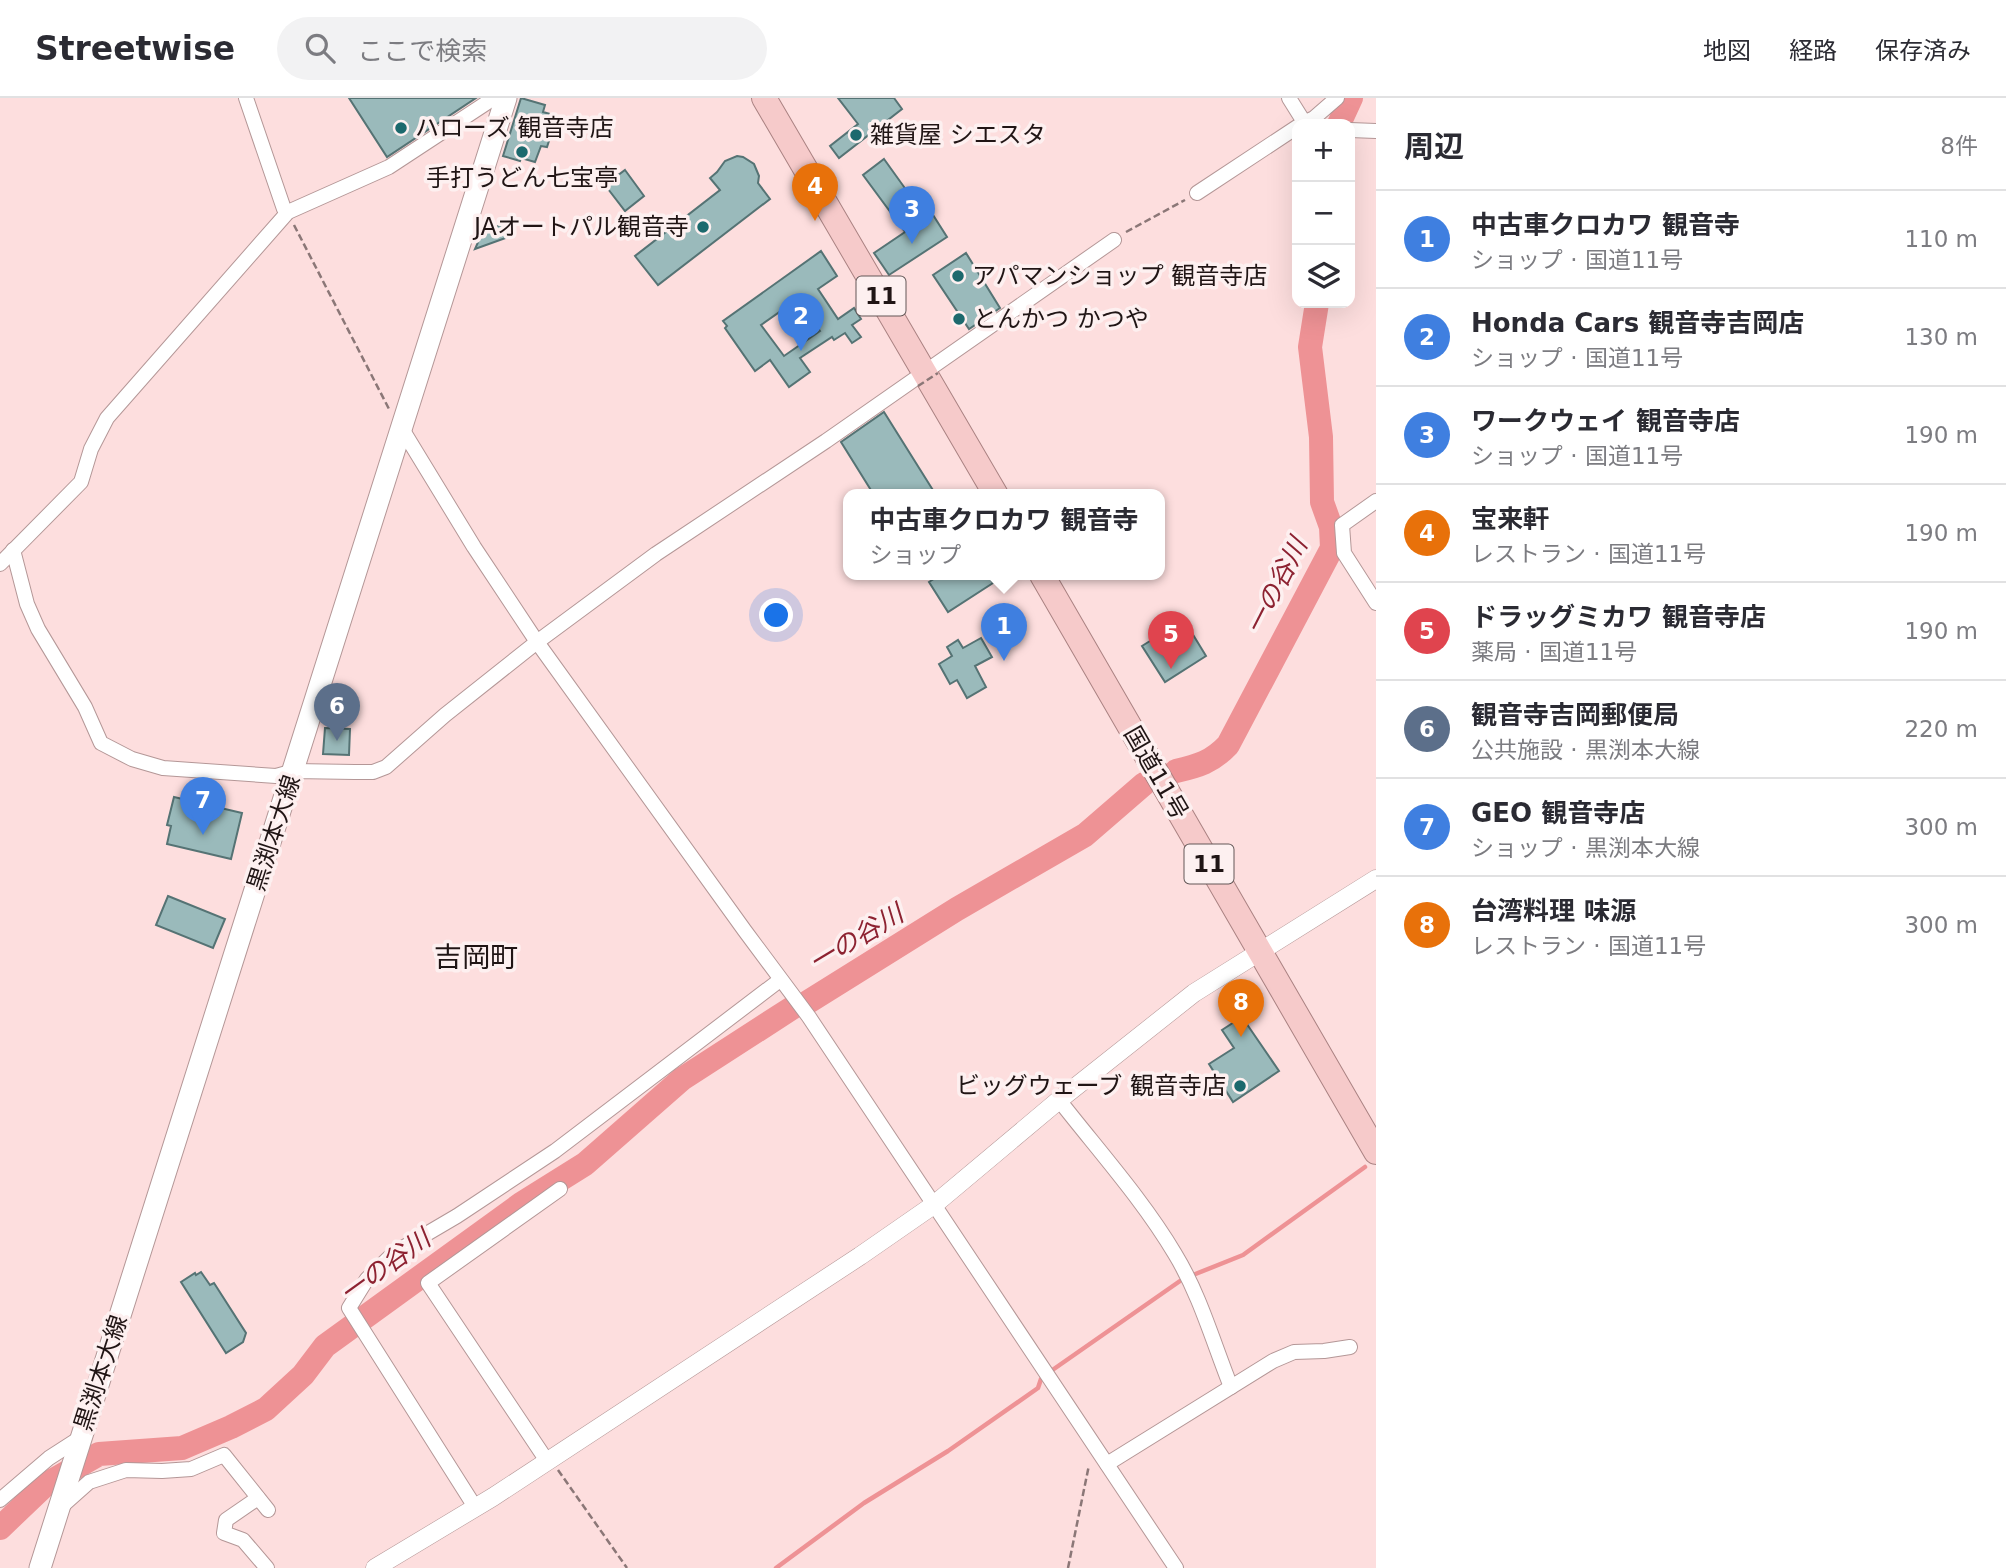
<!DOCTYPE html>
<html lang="ja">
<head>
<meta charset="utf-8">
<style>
  :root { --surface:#fff; --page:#f2f2f3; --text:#2b2b33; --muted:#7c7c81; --line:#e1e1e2; --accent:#7c3aed }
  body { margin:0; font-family:"DejaVu Sans","Noto Sans JP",sans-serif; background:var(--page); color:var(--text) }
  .controls { position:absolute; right:21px; top:21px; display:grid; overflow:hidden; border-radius:14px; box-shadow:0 7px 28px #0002 }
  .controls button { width:63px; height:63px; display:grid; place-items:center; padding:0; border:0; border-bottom:2px solid var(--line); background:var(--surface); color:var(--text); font:35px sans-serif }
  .you { position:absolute; left:777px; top:518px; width:24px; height:24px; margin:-18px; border:5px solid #fff; border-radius:50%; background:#1a73e8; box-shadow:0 0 0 10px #1a73e833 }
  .badge { display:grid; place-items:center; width:46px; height:46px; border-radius:50%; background:var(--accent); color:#fff; font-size:23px; font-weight:700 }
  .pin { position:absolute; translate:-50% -58px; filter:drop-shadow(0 2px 4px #0008) }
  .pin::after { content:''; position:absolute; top:37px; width:24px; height:21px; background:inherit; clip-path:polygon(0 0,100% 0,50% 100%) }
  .popup { position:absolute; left:843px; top:391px; width:322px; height:91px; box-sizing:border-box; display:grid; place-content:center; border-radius:14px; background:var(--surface); filter:drop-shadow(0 2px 5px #0005); font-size:23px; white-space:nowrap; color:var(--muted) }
  .popup b { font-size:26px; color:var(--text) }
  .popup::after { content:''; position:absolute; left:50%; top:100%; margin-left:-14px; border:14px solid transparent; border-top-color:var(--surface) }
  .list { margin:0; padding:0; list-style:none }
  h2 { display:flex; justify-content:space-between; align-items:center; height:91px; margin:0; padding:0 28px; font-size:30px }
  h2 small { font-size:23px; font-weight:400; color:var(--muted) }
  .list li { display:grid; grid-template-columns:46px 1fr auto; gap:21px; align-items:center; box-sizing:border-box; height:98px; padding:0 28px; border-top:2px solid var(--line) }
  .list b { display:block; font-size:26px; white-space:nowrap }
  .list p { margin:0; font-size:23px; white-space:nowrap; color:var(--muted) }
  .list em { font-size:23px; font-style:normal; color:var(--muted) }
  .icon { flex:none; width:38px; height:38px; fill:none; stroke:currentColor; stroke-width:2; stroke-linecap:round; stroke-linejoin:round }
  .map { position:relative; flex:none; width:1376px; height:1470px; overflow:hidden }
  header { display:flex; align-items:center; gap:42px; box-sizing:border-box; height:98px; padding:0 35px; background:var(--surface); border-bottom:2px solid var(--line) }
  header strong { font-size:33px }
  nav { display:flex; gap:38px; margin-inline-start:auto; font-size:24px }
  .search { width:490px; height:63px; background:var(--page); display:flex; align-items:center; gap:18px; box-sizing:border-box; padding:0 24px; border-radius:38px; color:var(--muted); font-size:26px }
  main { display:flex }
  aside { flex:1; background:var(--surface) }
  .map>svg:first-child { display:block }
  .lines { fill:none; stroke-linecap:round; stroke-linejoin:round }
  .stream { stroke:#ee9295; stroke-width:4.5 }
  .river { stroke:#ee9295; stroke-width:24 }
  .building { fill:#9ababb; stroke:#557374; stroke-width:2; fill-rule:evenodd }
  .minor-casing { stroke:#b49797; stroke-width:16 }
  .tertiary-casing { stroke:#b49797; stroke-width:19 }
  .secondary-casing { stroke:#b49797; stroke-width:23 }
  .trunk-casing { stroke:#aa8282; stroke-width:26 }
  .path { stroke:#8b7777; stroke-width:2.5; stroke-dasharray:7 3.5; stroke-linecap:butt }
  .minor { stroke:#fff; stroke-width:14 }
  .tertiary { stroke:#fff; stroke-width:18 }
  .secondary { stroke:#fff; stroke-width:21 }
  .trunk { stroke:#f6caca; stroke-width:24 }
  .path-bridge { stroke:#8b7777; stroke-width:2.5; stroke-dasharray:7 3.5; stroke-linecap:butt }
  .poi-dot { fill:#1c696d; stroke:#fdf0f0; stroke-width:2.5 }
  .labels { text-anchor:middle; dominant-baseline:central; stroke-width:7; stroke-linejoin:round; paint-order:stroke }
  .shield { fill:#fdf0f0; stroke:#625757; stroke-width:2 }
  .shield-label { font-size:23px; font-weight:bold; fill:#201515 }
  .poi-label { font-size:24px; fill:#201515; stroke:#fdf0f0; text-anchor:start }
  .street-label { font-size:24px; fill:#201515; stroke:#fdf0f0 }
  .water-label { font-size:26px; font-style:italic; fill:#8d2231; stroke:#fdf0f0 }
  .quarter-label { font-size:28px; fill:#201515; stroke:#fdf0f0 }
</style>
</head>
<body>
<header>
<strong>Streetwise</strong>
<div class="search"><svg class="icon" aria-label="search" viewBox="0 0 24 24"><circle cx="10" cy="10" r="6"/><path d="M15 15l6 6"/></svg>ここで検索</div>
<nav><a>地図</a><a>経路</a><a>保存済み</a></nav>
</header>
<main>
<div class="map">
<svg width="1376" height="1470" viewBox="0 0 1376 1470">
  <rect width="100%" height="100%" fill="#fddede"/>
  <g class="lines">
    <g class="stream">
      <path d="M1193 1177 1243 1157 1365 1069"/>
      <path d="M1051 1273 1180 1183"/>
      <path d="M776 1470 864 1405 948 1353 1038 1290 1041 1281"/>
    </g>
    <g class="river">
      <path d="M1339 26 1351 0"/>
      <path d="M1176 673C1198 668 1212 664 1228 647L1332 450 1331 429 1322 404 1321 339 1310 249 1317 205"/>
      <path d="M808 904 957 811 1085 737 1144 686"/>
      <path d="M0 1430 45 1387 99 1356 182 1350 231 1329 266 1311 303 1277 325 1248 521 1106 585 1066 682 981 792 910"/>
    </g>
  </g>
  <g class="building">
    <path d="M349 0H476L387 59Z"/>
    <path d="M521 0 545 7 543 14 557 18 547 49 541 48 535 64 521 60 520 63 503 58Z"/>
    <path d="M838 0H894L902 11 839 60 830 48 858 26Z"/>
    <path d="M737 58 743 59 754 66 759 78 758 85 770 101 658 187 635 158 720 92 710 80 717 74 725 63Z"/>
    <path d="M884 61 927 121 933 117 947 139 889 177 874 155 905 134 863 77Z"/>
    <path d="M625 72 644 98 625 113 605 87Z"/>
    <path d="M506 125 511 138 475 151 483 133Z"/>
    <path d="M821 153 837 178 818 191 838 221 854 210 861 221 852 227 861 239 852 245 845 235 834 242 832 239 800 260 810 274 789 289 770 262 755 273 725 230 727 228 723 223ZM798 201 820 233 784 258 761 227Z"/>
    <path d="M966 155 1000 210 969 231 933 177Z"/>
    <path d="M884 314 936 397H874L841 344Z"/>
    <path d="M940 477H988L993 485 948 514 929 484Z"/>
    <path d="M1192 535 1206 558 1165 584 1142 548 1158 538 1167 551Z"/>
    <path d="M981 540 992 559 975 568 986 589 967 600 957 582 950 586 939 566 952 558 947 549 958 542 963 550Z"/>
    <path d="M325 630 350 631 349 657 323 656Z"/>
    <path d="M174 699 242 715 231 761 167 746 171 728 167 727Z"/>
    <path d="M168 798 225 821 213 850 156 827Z"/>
    <path d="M1242 919 1279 973 1233 1004 1209 966 1234 950 1222 932Z"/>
    <path d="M201 1174 210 1187 214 1185 246 1235 243 1244 226 1255 181 1184 195 1175 196 1177Z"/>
  </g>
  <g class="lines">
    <defs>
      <g id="minor">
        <path d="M246 0 284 111 288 114"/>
        <path d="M1289 0 1304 24"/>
        <path d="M1301 26 1314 20 1337 0"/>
        <path d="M1350 32 1376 33"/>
        <path d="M1197 95 1297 29"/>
        <path d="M402 331 474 449 537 544 745 833 809 919 1176 1470"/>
        <path d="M1376 403 1342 427 1344 455 1376 505"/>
        <path d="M13 452 27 506 38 531 85 609 101 645 132 661 163 670 276 678 294 673 355 674H373L386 669 445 617 537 544 656 456 826 343 1114 142"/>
        <path d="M0 466 81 384 91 351 107 320 288 114 389 69 494 0"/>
        <path d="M1059 1002C1098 1052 1143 1102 1175 1156 1200 1197 1213 1244 1231 1289"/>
        <path d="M547 1363 428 1185 560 1091"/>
        <path d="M1107 1366 1273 1263 1294 1254 1324 1253 1350 1249"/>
        <path d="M258 1400 226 1422 224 1435 243 1442 267 1470"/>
        <path d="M0 1402 49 1360 80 1340"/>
        <path d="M62 1408 89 1384 126 1372 162 1373 191 1371 224 1357 268 1412"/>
        <path d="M475 1409 349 1210 367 1181 394 1155 457 1118 555 1053 780 882"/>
      </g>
      <path id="tertiary" d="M375 1470 493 1399 860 1158 935 1106 1059 1002 1194 895 1376 781"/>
      <path id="secondary" d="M40 1470 506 0"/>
      <g id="trunk">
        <path d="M764 0 996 397"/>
        <path d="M1042 477 1376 1054"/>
      </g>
    </defs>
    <use href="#minor" class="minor-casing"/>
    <use href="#tertiary" class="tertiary-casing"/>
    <use href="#secondary" class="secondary-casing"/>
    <use href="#trunk" class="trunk-casing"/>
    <g class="path">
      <path d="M294 127 389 311"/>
      <path d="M1126 134 1185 102"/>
      <path d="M558 1372 627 1470"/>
      <path d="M1068 1470 1089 1367"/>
    </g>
    <use href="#minor" class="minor"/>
    <use href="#tertiary" class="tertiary"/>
    <use href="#secondary" class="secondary"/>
    <use href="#trunk" class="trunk"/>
    <path class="path-bridge" d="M918 288 938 275"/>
  </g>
  <g class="poi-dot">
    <circle cx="401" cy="30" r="7"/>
    <circle cx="856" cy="37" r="7"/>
    <circle cx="522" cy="54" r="7"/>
    <circle cx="703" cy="129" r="7"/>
    <circle cx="958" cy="178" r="7"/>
    <circle cx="959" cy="221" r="7"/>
    <circle cx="1240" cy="988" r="7"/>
  </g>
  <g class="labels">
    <g class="shield">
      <rect x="856.5" y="178.5" width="49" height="39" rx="5"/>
      <rect x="1184.5" y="746.5" width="49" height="39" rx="5"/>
    </g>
    <g class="shield-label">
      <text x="881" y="198">11</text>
      <text x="1209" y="766">11</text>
    </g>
    <g class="poi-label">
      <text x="415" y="30">ハローズ 観音寺店</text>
      <text x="870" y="37">雑貨屋 シエスタ</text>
      <text x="522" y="80" text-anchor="middle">手打うどん七宝亭</text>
      <text x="689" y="129" text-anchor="end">JAオートパル観音寺</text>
      <text x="972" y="178">アパマンショップ 観音寺店</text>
      <text x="973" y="221">とんかつ かつや</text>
      <text x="1226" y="988" text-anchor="end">ビッグウェーブ 観音寺店</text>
    </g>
    <g class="street-label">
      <text transform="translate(1156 675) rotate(60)">国道11号</text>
      <text transform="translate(274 735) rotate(-72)">黒渕本大線</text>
      <text transform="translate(101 1275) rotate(-72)">黒渕本大線</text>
    </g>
    <g class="water-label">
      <text transform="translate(1276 488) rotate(-63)">一の谷川</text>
      <text transform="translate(856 840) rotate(-31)">一の谷川</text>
      <text transform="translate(385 1168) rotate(-36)">一の谷川</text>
    </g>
    <g class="quarter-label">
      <text x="476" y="859">吉岡町</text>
    </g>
  </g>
</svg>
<div class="controls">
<button>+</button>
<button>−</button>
<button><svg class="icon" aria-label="layers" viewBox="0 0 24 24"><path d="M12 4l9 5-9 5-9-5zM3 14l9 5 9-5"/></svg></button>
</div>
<div class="you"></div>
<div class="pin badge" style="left:1004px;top:563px;background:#3f7fe0">1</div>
<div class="popup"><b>中古車クロカワ 観音寺</b>ショップ</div>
<div class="pin badge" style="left:801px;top:253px;background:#3f7fe0">2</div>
<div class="pin badge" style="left:912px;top:146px;background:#3f7fe0">3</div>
<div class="pin badge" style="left:815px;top:123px;background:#e8710a">4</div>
<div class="pin badge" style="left:1171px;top:571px;background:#e0444e">5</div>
<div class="pin badge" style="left:337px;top:643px;background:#5c6f8a">6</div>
<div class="pin badge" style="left:203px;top:737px;background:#3f7fe0">7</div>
<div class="pin badge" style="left:1241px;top:939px;background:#e8710a">8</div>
</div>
<aside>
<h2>周辺<small>8件</small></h2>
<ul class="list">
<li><span class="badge" style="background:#3f7fe0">1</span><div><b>中古車クロカワ 観音寺</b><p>ショップ · 国道11号</p></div><em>110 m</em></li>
<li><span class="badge" style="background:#3f7fe0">2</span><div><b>Honda Cars 観音寺吉岡店</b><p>ショップ · 国道11号</p></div><em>130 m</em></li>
<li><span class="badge" style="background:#3f7fe0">3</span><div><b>ワークウェイ 観音寺店</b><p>ショップ · 国道11号</p></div><em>190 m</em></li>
<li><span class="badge" style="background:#e8710a">4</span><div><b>宝来軒</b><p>レストラン · 国道11号</p></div><em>190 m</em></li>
<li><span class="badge" style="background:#e0444e">5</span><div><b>ドラッグミカワ 観音寺店</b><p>薬局 · 国道11号</p></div><em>190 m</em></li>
<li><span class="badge" style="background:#5c6f8a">6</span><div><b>観音寺吉岡郵便局</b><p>公共施設 · 黒渕本大線</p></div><em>220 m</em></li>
<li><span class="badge" style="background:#3f7fe0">7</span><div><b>GEO 観音寺店</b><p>ショップ · 黒渕本大線</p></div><em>300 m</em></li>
<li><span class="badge" style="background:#e8710a">8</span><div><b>台湾料理 味源</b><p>レストラン · 国道11号</p></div><em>300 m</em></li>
</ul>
</aside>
</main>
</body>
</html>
